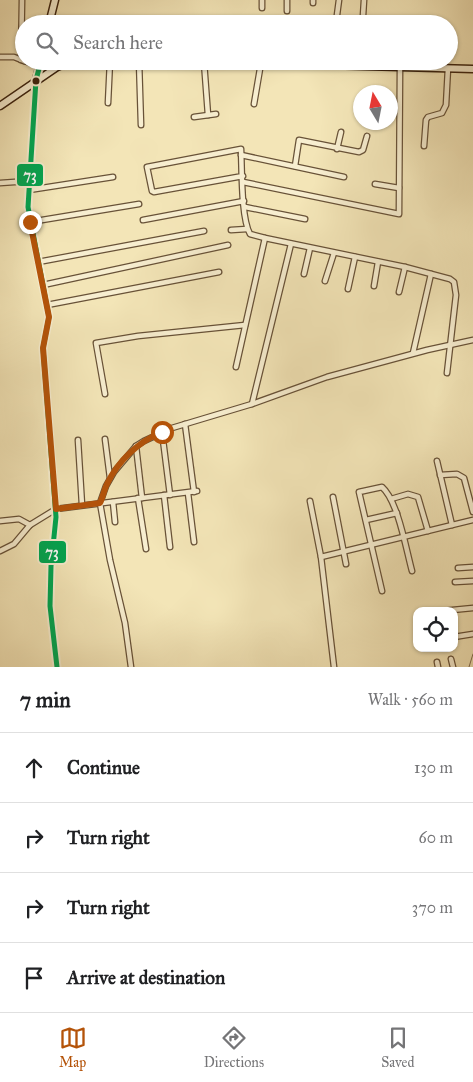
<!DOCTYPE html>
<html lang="en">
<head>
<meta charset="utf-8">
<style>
  :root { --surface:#fff; --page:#f2f2f2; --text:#202124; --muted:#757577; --line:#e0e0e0; --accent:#b45309 }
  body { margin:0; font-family:"IM FELL Great Primer",serif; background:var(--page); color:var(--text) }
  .controls { position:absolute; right:15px; bottom:15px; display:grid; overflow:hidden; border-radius:10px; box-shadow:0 1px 4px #0004 }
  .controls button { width:45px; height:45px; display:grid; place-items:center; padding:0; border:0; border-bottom:1px solid var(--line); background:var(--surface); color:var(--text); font:25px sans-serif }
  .compass { position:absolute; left:353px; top:85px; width:45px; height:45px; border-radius:50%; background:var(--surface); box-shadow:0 1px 4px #0004; rotate:350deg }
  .stop { position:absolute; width:15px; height:15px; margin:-11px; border:4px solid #b45309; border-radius:50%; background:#fff }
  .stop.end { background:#b45309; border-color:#fff; box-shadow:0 1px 5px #0008 }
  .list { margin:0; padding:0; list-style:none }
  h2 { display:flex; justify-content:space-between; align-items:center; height:65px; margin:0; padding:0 20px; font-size:21px }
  h2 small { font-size:16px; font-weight:400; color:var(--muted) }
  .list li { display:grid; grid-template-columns:32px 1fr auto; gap:15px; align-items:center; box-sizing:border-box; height:70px; padding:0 20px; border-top:1px solid var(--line) }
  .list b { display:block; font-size:19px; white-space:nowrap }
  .list em { font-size:16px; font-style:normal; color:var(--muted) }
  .icon { flex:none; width:28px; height:28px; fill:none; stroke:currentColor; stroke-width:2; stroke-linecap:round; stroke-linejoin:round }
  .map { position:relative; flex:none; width:473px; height:667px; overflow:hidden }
  .search { position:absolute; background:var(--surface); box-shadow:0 1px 4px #0004; left:15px; right:15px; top:15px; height:55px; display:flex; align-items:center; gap:12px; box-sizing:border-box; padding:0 18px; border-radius:28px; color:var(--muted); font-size:19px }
  .sheet { height:345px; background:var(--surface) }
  nav { display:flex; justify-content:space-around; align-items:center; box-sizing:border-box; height:70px; border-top:1px solid var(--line); background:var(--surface); font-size:14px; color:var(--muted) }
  nav a { display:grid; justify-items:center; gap:2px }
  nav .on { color:var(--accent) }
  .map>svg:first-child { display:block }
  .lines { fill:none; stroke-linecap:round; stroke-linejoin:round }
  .stream { stroke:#836e50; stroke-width:1 }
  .street-casing { stroke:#685238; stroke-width:7 }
  .secondary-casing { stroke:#3a210d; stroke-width:9 }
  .street { stroke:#f7eed0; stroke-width:4.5 }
  .secondary { stroke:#f7eed0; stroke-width:6 }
  .bus-1-casing { stroke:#f7eed0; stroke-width:9 }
  .bus-1 { stroke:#00a651; stroke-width:5 }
  .route { stroke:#b45309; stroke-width:6 }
  .bus-dot { fill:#3a210d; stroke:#f7eed0; stroke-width:2 }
  .line-badge { stroke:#f7eed0; stroke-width:2 }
  .badge-label { font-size:14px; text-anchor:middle; font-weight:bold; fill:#fff }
</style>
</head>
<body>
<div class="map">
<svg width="473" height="667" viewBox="0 0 473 667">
  <rect width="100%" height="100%" fill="#f3e5b7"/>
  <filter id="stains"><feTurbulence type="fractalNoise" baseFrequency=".004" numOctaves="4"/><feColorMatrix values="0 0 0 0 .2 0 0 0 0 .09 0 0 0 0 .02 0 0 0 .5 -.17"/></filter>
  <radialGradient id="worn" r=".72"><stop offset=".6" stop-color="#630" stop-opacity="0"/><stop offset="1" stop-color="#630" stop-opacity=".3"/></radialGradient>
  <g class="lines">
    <path class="stream" d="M469 667 473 654"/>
    <defs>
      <g id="street">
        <path d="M313 3V0"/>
        <path d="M262 8V0"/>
        <path d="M287 11V0"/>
        <path d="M337 15 339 0"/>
        <path d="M363 16 364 0"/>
        <path d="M0 57H14L24 61"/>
        <path d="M21 60 22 0"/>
        <path d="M24 61 40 66"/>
        <path d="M139 61 141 125"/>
        <path d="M204 62 208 115"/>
        <path d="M36 80 28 207 49 317 43 348 56 517 51 566 50 606 57 667"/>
        <path d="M108 103 110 61"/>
        <path d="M254 104 261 63"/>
        <path d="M194 117 216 114"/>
        <path d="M424 146 426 120 428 117 442 113 446 105 448 68"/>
        <path d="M337 149 341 132"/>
        <path d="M241 155 344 177"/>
        <path d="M295 166 299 140 359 152 363 150 367 136"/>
        <path d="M243 176 154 192 152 191 147 167 241 149C242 170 241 218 250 234L265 238 405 267 450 279 454 282 456 295 447 373"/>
        <path d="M243 182 399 214 400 67"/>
        <path d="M0 183 29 181"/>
        <path d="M375 184 399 188"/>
        <path d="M29 190 113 177"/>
        <path d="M245 207 305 219"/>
        <path d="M143 220 244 201"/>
        <path d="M30 222 139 204"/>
        <path d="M231 230 247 229"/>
        <path d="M38 262 204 231"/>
        <path d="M304 274 310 248"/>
        <path d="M325 281 334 253"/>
        <path d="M43 285 228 245"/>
        <path d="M374 286 378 262"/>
        <path d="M348 289 355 257"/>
        <path d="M399 292 405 267"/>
        <path d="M47 305 219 272"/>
        <path d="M413 353 431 274"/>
        <path d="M236 367 265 238"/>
        <path d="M105 394 96 343 138 336 245 325"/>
        <path d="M252 404 291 244"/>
        <path d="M185 424 194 492"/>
        <path d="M162 432 170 495"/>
        <path d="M105 439 110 478"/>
        <path d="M78 440 82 505"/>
        <path d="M136 446 142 498"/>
        <path d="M437 461 452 525"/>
        <path d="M440 475 457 474 464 478 473 512"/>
        <path d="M188 493 194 542"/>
        <path d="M164 495 170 547"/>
        <path d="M333 497 346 564"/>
        <path d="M138 498 146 549"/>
        <path d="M391 499 408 494 418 497 428 531"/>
        <path d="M310 501 321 557 334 667"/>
        <path d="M113 502 115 522"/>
        <path d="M366 520 397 513"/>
        <path d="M0 521 19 519 30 525"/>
        <path d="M0 551 14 544 30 525 56 509 197 491"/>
        <path d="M321 557 473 520"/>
        <path d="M458 568 473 567"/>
        <path d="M455 582 473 581"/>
        <path d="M382 591 359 492 382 487C398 501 406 549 412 571"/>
        <path d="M442 611 473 608"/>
        <path d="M454 637 473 634"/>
        <path d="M451 659 453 667"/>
        <path d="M437 662 438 667"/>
        <path d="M131 667 125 623 110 560 100 503 106 486 114 472 136 446 144 441 172 428 252 404 327 377 427 350 473 340"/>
      </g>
      <g id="secondary">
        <path d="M49 24 55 0"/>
        <path d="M184 61 473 69"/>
        <path d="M36 80 41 61"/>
        <path d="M0 106 57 67 71 61"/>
      </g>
    </defs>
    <use href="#street" class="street-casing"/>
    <use href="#secondary" class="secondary-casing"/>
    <use href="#street" class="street"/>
    <use href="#secondary" class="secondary"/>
    <defs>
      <path id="bus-1" d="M41 61 36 80 28 207 49 317 43 348 56 517 51 566 50 606 57 667"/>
    </defs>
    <use href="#bus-1" class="bus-1-casing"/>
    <use href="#bus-1" class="bus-1"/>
  </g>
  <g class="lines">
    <path class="route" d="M30 222 49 317 43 348 56 509 100 503C103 497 104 490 107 484 118 461 138 442 162 432"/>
  </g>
  <circle class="bus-dot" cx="36" cy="81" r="4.5"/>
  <g class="line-badge">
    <rect x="16" y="163" width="28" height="24" rx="5" fill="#00a651"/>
    <rect x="38" y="540" width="29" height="24" rx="5" fill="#00a651"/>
  </g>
  <g class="badge-label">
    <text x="30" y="180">73</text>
    <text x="52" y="557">73</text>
  </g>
  <rect width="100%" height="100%" filter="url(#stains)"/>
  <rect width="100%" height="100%" fill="url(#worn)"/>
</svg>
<div class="controls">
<button><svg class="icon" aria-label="locate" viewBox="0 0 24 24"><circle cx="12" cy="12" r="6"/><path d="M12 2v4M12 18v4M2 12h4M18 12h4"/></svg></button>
</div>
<svg class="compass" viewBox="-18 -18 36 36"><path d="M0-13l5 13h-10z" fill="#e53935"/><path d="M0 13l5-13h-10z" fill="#757577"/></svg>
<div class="stop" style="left:162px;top:432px"></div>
<div class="stop end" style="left:30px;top:222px"></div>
<div class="search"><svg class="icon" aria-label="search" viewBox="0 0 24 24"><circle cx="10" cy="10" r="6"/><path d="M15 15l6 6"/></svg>Search here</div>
</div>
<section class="sheet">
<h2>7 min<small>Walk · 560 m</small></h2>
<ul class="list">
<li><svg class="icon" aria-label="ahead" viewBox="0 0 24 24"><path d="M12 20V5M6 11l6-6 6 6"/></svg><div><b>Continue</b></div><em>130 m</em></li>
<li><svg class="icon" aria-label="right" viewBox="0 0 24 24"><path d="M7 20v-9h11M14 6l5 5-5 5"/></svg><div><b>Turn right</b></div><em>60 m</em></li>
<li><svg class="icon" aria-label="right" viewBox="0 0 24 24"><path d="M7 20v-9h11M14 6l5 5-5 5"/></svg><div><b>Turn right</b></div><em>370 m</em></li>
<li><svg class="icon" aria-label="arrive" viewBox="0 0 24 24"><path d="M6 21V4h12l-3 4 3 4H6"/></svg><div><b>Arrive at destination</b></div></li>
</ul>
</section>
<nav>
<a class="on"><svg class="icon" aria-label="map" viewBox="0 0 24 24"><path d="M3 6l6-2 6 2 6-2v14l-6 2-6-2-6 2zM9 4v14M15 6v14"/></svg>Map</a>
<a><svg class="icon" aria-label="directions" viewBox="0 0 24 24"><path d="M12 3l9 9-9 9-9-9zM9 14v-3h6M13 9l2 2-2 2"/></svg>Directions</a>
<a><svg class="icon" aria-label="saved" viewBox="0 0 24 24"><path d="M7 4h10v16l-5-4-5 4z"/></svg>Saved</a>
</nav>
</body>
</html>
